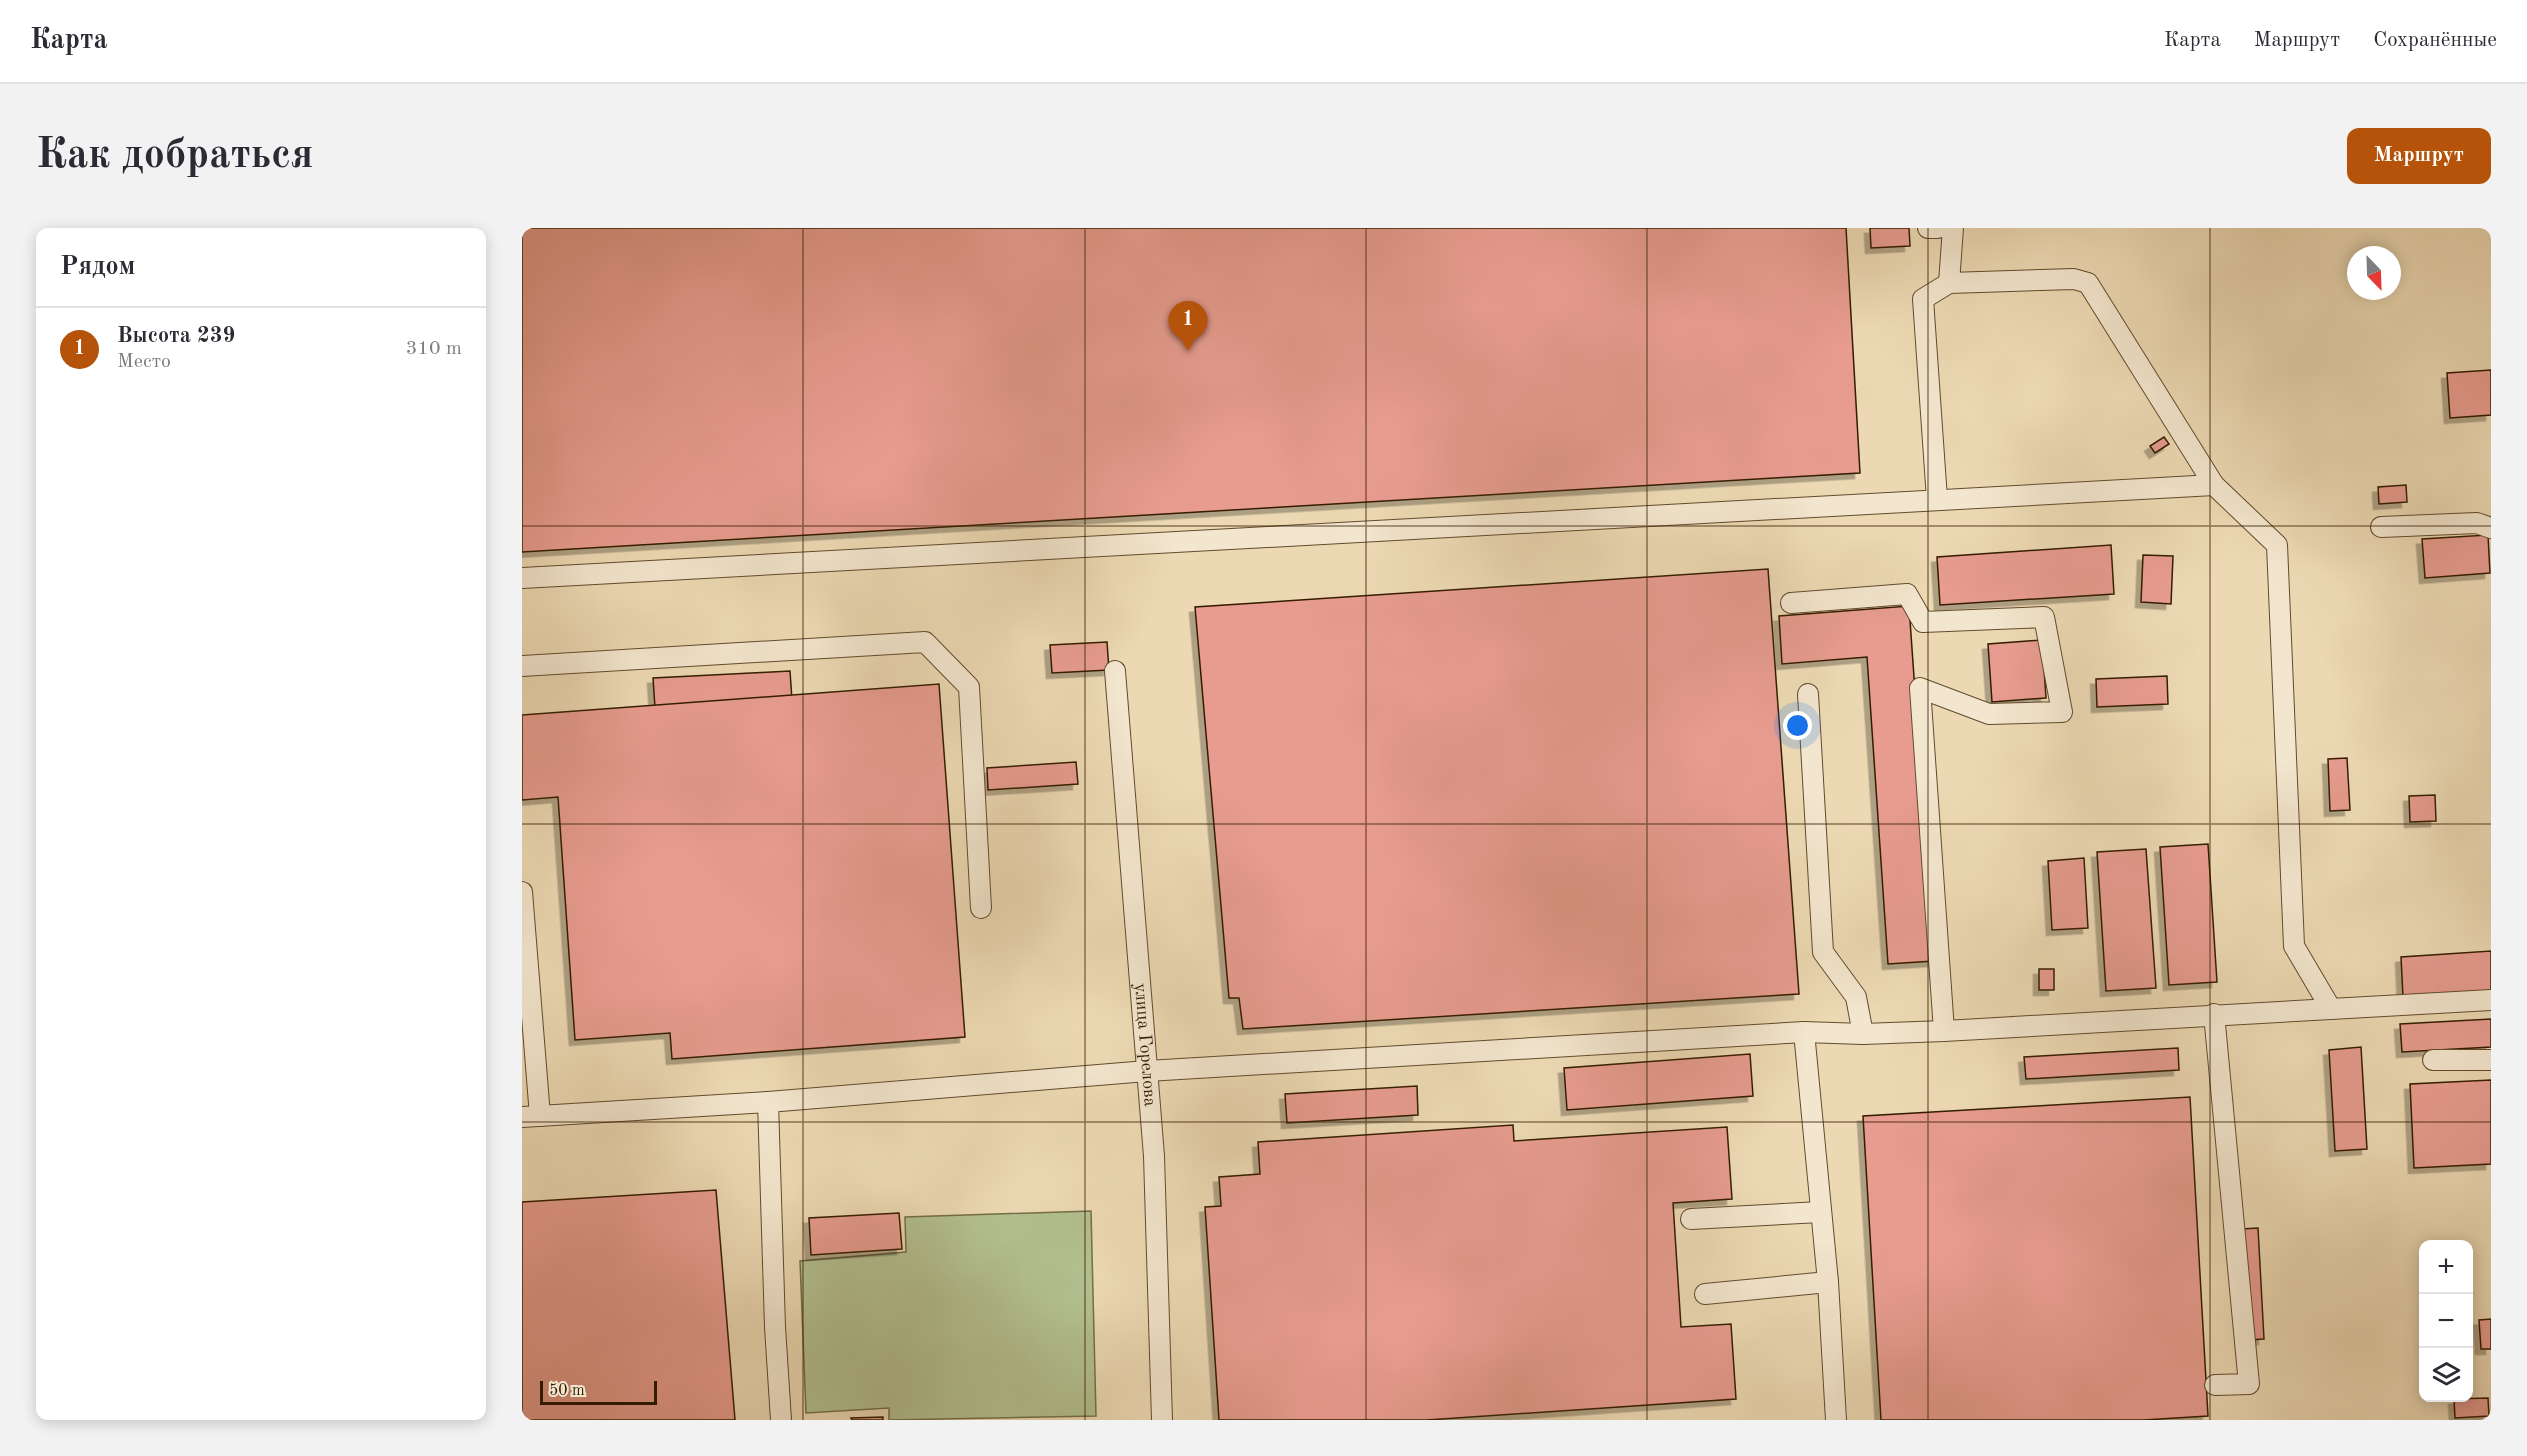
<!DOCTYPE html>
<html lang="ru">
<head>
<meta charset="utf-8">
<style>
  :root { --surface:#fff; --page:#f2f2f3; --text:#2b2b33; --muted:#7c7c81; --line:#e1e1e2; --accent:#b45309 }
  body { margin:0; font-family:"Old Standard TT",serif; background:var(--page); color:var(--text) }
  .controls { position:absolute; right:18px; bottom:18px; display:grid; overflow:hidden; border-radius:12px; box-shadow:0 3px 15px #0003 }
  .controls button { width:54px; height:54px; display:grid; place-items:center; padding:0; border:0; border-bottom:2px solid var(--line); background:var(--surface); color:var(--text); font:30px sans-serif }
  .compass { position:absolute; left:1825px; top:18px; width:54px; height:54px; border-radius:50%; background:var(--surface); box-shadow:0 3px 15px #0003; rotate:157deg }
  .scale { position:absolute; left:18px; bottom:15px; width:117px; box-sizing:border-box; padding-left:6px; border:3px solid #341c00; border-top:0; font-size:16px; line-height:21px; white-space:nowrap; color:#341c00; -webkit-text-stroke:4px #f3e6ce; paint-order:stroke }
  .you { position:absolute; left:1276px; top:498px; width:21px; height:21px; margin:-15px; border:4px solid #fff; border-radius:50%; background:#1a73e8; box-shadow:0 0 0 9px #1a73e833 }
  .badge { display:grid; place-items:center; width:39px; height:39px; border-radius:50%; background:var(--accent); color:#fff; font-size:20px; font-weight:700 }
  .pin { position:absolute; translate:-50% -50px; filter:drop-shadow(0 2px 3px #0008) }
  .pin::after { content:''; position:absolute; top:32px; width:21px; height:18px; background:inherit; clip-path:polygon(0 0,100% 0,50% 100%) }
  .list { margin:0; padding:0; list-style:none }
  h2 { display:flex; justify-content:space-between; align-items:center; height:78px; margin:0; padding:0 24px; font-size:26px }
  h2 small { font-size:20px; font-weight:400; color:var(--muted) }
  .list li { display:grid; grid-template-columns:39px 1fr auto; gap:18px; align-items:center; box-sizing:border-box; height:84px; padding:0 24px; border-top:2px solid var(--line) }
  .list b { display:block; font-size:22px; white-space:nowrap }
  .list p { margin:0; font-size:20px; white-space:nowrap; color:var(--muted) }
  .list em { font-size:20px; font-style:normal; color:var(--muted) }
  .icon { flex:none; width:33px; height:33px; fill:none; stroke:currentColor; stroke-width:2; stroke-linecap:round; stroke-linejoin:round }
  .map { position:relative; flex:none; width:1969px; height:1192px; overflow:hidden; border-radius:12px }
  header { display:flex; align-items:center; gap:36px; box-sizing:border-box; height:84px; padding:0 30px; background:var(--surface); border-bottom:2px solid var(--line) }
  header strong { font-size:28px }
  nav { display:flex; gap:33px; margin-inline-start:auto; font-size:21px }
  .intro { display:flex; align-items:center; justify-content:space-between; box-sizing:border-box; height:144px; padding:0 36px }
  h1 { margin:0; font-size:42px }
  .button { padding:15px 27px; border-radius:12px; background:var(--accent); color:#fff; font-size:21px; font-weight:700 }
  main { display:flex; gap:36px; padding:0 36px }
  aside { flex:1; background:var(--surface); border-radius:12px; box-shadow:0 3px 15px #0003 }
  .map>svg:first-child { display:block }
  .green { fill:#b3c090; stroke:#746e48; stroke-width:1.5 }
  .building { fill:#e79c8f; stroke:#341c00; stroke-width:1.5; filter:url(#shadow) }
  .lines { fill:none; stroke-linecap:round; stroke-linejoin:round }
  .minor-casing { stroke:#624b2d; stroke-width:22 }
  .minor { stroke:#f3e6ce; stroke-width:20 }
  .grid { fill:none; stroke:#341c00; stroke-width:1.5; stroke-opacity:0.55 }
  .labels { text-anchor:middle; dominant-baseline:central; stroke-width:4.5; stroke-linejoin:round; paint-order:stroke }
  .street-label { font-size:18px; fill:#341c00; stroke:#f3e6ce }
</style>
</head>
<body>
<header>
<strong>Карта</strong>
<nav><a>Карта</a><a>Маршрут</a><a>Сохранённые</a></nav>
</header>
<div class="intro"><h1>Как добраться</h1><a class="button">Маршрут</a></div>
<main>
<aside>
<h2>Рядом<small></small></h2>
<ul class="list">
<li><span class="badge">1</span><div><b>Высота 239</b><p>Место</p></div><em>310 m</em></li>
</ul>
</aside>
<div class="map">
<svg width="1969" height="1192" viewBox="0 0 1969 1192">
  <defs>
    <filter id="shadow"><feDropShadow dx="-5.5" dy="5.5" stdDeviation="0" flood-color="#0004"/></filter>
  </defs>
  <rect width="100%" height="100%" fill="#ecd9b3"/>
  <filter id="stains"><feTurbulence type="fractalNoise" baseFrequency=".00333" numOctaves="4"/><feColorMatrix values="0 0 0 0 .2 0 0 0 0 .09 0 0 0 0 .02 0 0 0 .5 -.17"/></filter>
  <radialGradient id="worn" r=".72"><stop offset=".6" stop-color="#630" stop-opacity="0"/><stop offset="1" stop-color="#630" stop-opacity=".3"/></radialGradient>
  <path class="green" d="M569 983 574 1188 367 1192V1180L284 1185 278 1033 384 1024 383 989Z"/>
  <g class="building">
    <path d="M0 0H1324L1338 245 0 324Z"/>
    <path d="M1348 0H1387L1388 18 1349 20Z"/>
    <path d="M1969 142V187L1928 190 1925 145Z"/>
    <path d="M1642 209 1647 216 1633 225 1628 218Z"/>
    <path d="M1884 257 1885 274 1857 276 1856 259Z"/>
    <path d="M1966 307 1968 345 1903 350 1900 311Z"/>
    <path d="M1589 317 1592 366 1418 377 1415 329Z"/>
    <path d="M1621 327 1651 328 1649 376 1619 374Z"/>
    <path d="M1246 341 1277 766 721 801 717 770H707L673 379Z"/>
    <path d="M1387 378 1412 733 1366 736 1345 429 1260 436 1257 388Z"/>
    <path d="M1520 412 1524 470 1470 474 1466 416Z"/>
    <path d="M585 414 587 442 530 445 528 417Z"/>
    <path d="M268 443 270 472 133 480 131 450Z"/>
    <path d="M1645 448 1646 476 1575 479 1574 451Z"/>
    <path d="M417 456 443 809 150 831 148 805 53 812 36 569 0 572V487Z"/>
    <path d="M1825 530 1828 582 1808 583 1806 531Z"/>
    <path d="M554 534 556 556 466 562 465 540Z"/>
    <path d="M1913 567 1914 593 1888 594 1887 568Z"/>
    <path d="M1686 616 1695 754 1647 757 1638 619Z"/>
    <path d="M1624 621 1634 760 1584 763 1575 624Z"/>
    <path d="M1562 630 1566 700 1530 702 1526 633Z"/>
    <path d="M1969 723V764L1881 769 1879 729Z"/>
    <rect x="1517" y="741" width="15" height="21"/>
    <path d="M1969 791V819L1880 824 1878 796Z"/>
    <path d="M1839 819 1845 921 1813 923 1807 822Z"/>
    <path d="M1656 820 1657 842 1504 851 1502 829Z"/>
    <path d="M1228 826 1231 868 1045 882 1042 840Z"/>
    <path d="M1969 852V936L1892 940 1888 856Z"/>
    <path d="M895 858 896 887 765 895 763 866Z"/>
    <path d="M1668 869 1686 1188 1622 1192H1359L1341 888Z"/>
    <path d="M991 897 992 913 1205 899 1210 971 1151 975 1159 1099 1209 1096 1214 1171 905 1192H697L683 979 699 978 697 949 738 946 736 914Z"/>
    <path d="M194 962 213 1192H0V974Z"/>
    <path d="M377 985 380 1021 289 1027 287 990Z"/>
    <path d="M1736 1000 1742 1111 1725 1112 1720 1001Z"/>
    <path d="M1969 1091V1121H1959L1957 1092Z"/>
    <path d="M1966 1170 1967 1188 1933 1190 1932 1171Z"/>
    <path d="M361 1189V1192H330L329 1190Z"/>
  </g>
  <g class="lines">
    <defs>
      <g id="minor">
        <path d="M1406 0H1416"/>
        <path d="M1431 0 1427 55 1552 51 1566 55 1692 257 1755 317 1772 718 1809 781 1969 772"/>
        <path d="M1415 271 1401 71 1427 55"/>
        <path d="M1859 299 1955 295 1969 300"/>
        <path d="M0 350 1692 257"/>
        <path d="M1269 375 1385 366 1401 394 1522 389 1540 484 1467 486 1398 460 1422 803"/>
        <path d="M0 438 403 414 447 459 459 680"/>
        <path id="s1" d="M593 443 632 928 640 1192"/>
        <path d="M1286 466 1301 724 1334 769 1341 806"/>
        <path d="M0 664 18 888"/>
        <path d="M1692 786 1727 1156 1693 1157"/>
        <path d="M1282 804 1306 1054 1314 1192"/>
        <path d="M1911 832H1969"/>
        <path d="M0 889 246 874"/>
        <path d="M1169 991 1298 984"/>
        <path d="M1183 1066 1306 1054"/>
        <path d="M259 1192 253 1099 246 874 625 843 1282 804 1341 806 1422 803 1809 781"/>
      </g>
    </defs>
    <use href="#minor" class="minor-casing"/>
    <use href="#minor" class="minor"/>
  </g>
  <path class="grid" d="M281 0V1192M563 0V1192M844 0V1192M1125 0V1192M1406 0V1192M1688 0V1192M0 298H1969M0 596H1969M0 894H1969"/>
  <g class="labels">
    <g class="street-label">
      <text stroke="none"><textPath href="#s1" startOffset="375">улица Горелова</textPath></text>
    </g>
  </g>
  <rect width="100%" height="100%" filter="url(#stains)"/>
  <rect width="100%" height="100%" fill="url(#worn)"/>
</svg>
<div class="controls">
<button>+</button>
<button>−</button>
<button><svg class="icon" aria-label="layers" viewBox="0 0 24 24"><path d="M12 4l9 5-9 5-9-5zM3 14l9 5 9-5"/></svg></button>
</div>
<svg class="compass" viewBox="-18 -18 36 36"><path d="M0-13l5 13h-10z" fill="#e53935"/><path d="M0 13l5-13h-10z" fill="#7c7c81"/></svg>
<div class="scale">50 m</div>
<div class="you"></div>
<div class="pin badge" style="left:666px;top:123px">1</div>
</div>
</main>
</body>
</html>
